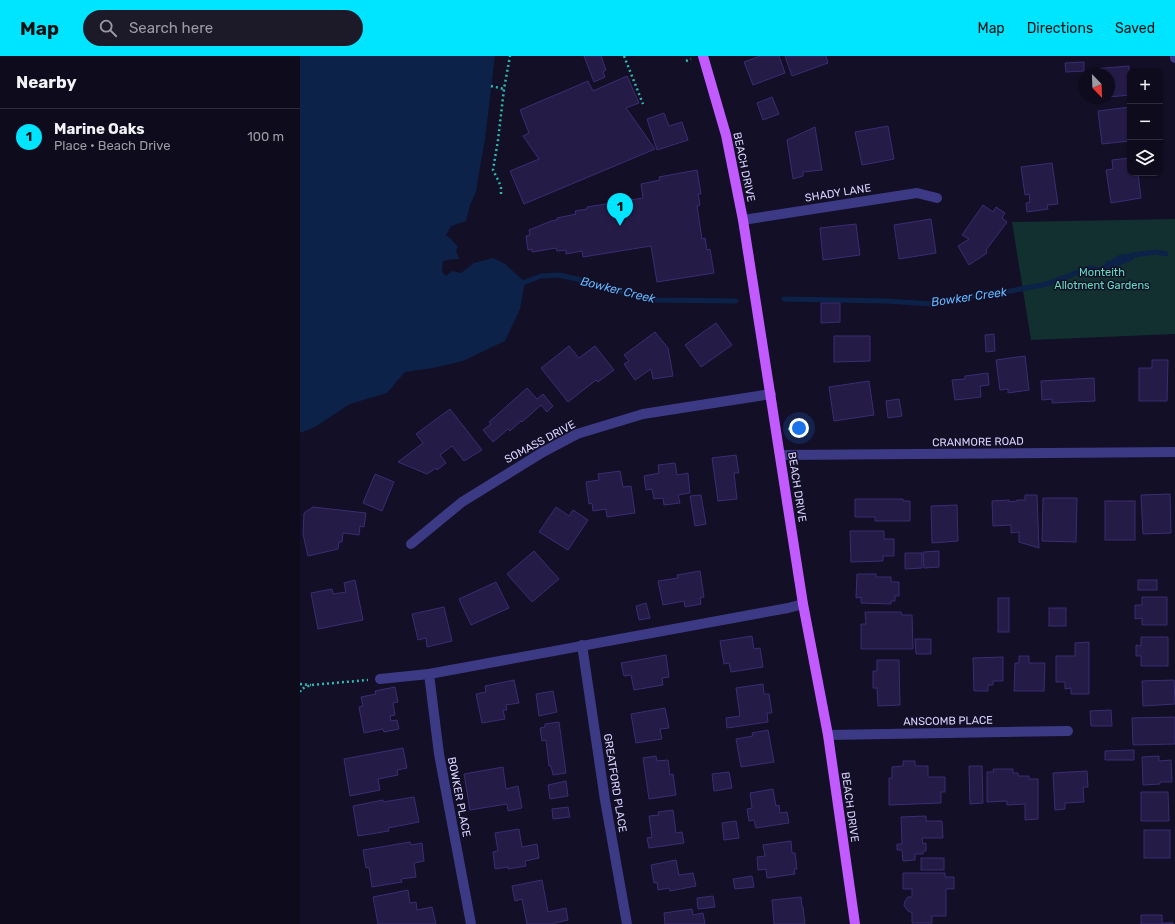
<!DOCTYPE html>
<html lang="en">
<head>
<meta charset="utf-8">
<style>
  :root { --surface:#0e0b1c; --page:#1c1929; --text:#f1f3f6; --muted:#9b9ba3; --line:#2e2b3b; --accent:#00e5ff }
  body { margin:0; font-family:Rubik,sans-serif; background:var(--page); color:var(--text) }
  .controls { position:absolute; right:12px; top:12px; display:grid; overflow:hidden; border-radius:8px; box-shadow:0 1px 3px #0004 }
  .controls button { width:36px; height:36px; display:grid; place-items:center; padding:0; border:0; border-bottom:1px solid var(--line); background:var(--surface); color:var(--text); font:20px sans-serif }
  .compass { position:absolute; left:779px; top:12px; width:36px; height:36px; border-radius:50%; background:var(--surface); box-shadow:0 1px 3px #0004; rotate:157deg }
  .you { position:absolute; left:499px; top:372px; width:14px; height:14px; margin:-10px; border:3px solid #fff; border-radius:50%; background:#1a73e8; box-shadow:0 0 0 6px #1a73e833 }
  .badge { display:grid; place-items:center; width:26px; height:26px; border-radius:50%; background:var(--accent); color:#111; font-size:13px; font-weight:700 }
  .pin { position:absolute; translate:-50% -33px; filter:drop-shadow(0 1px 2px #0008) }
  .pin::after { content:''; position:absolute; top:21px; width:14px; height:12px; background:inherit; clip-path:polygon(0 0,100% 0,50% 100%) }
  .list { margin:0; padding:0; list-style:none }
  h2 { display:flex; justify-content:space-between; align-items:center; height:52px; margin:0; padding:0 16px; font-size:17px }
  h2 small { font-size:13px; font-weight:400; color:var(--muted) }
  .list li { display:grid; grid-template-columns:26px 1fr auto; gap:12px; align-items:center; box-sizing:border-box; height:56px; padding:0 16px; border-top:1px solid var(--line) }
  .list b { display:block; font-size:15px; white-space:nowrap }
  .list p { margin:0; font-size:13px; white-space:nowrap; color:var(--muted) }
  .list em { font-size:13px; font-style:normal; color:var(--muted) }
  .icon { flex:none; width:22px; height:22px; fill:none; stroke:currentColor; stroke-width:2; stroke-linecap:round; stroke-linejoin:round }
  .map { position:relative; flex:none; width:875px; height:868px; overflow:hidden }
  header { display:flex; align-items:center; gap:24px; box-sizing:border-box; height:56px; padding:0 20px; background:var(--accent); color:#111 }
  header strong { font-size:19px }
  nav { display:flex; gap:22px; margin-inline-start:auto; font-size:14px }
  .search { width:280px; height:36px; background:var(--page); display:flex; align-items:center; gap:10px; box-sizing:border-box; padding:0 14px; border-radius:22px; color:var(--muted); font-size:15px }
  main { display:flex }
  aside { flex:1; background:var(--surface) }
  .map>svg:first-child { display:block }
  .green { fill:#12302f }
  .water { fill:#0c2248 }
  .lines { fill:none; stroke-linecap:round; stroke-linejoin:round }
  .stream { stroke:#0c2248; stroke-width:5 }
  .building { fill:#241b47; stroke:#3b2d73 }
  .path { stroke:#2fb8b0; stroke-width:2.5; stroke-dasharray:2 3; stroke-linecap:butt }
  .minor { stroke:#3d3a85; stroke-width:10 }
  .major { stroke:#c25bff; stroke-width:10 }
  .labels { text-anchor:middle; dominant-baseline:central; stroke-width:3; stroke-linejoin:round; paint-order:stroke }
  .street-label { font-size:11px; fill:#d9d4ff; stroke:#130f26 }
  .park-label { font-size:11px; fill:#5fe0c0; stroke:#130f26 }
  .water-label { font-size:12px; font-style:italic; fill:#62b6ff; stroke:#130f26 }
</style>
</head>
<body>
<header>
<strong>Map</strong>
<div class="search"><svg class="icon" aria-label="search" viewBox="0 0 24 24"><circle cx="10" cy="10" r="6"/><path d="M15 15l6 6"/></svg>Search here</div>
<nav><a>Map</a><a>Directions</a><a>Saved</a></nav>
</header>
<main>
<aside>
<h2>Nearby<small></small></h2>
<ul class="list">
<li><span class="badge">1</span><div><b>Marine Oaks</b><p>Place · Beach Drive</p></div><em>100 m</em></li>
</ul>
</aside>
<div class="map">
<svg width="875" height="868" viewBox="0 0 875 868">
  <rect width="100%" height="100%" fill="#130f26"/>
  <path class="green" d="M875 163V278L731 284 712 166Z"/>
  <path class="water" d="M0 0H195L185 83 179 117 176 136 170 149 166 165 151 170 146 179 151 183 158 191 156 194 159 203H153L143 205 142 216 146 220 152 215 161 217 174 207 193 202 205 208 225 226 220 253 205 285 163 305 133 312 105 316 87 337 50 348 15 371 0 377Z"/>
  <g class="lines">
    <g class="stream">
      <path d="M806 211 808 207H811L821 201 831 200"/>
      <path d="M225 226 241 220 259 219 277 223 351 244 436 245"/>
      <path d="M484 243 586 245 632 248 653 245 684 237 710 235 742 229 750 227 759 223 769 220 782 214 791 212 798 214 806 211 811 210 815 208 819 207 830 203 833 199 856 196 866 198"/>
    </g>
  </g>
  <g class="building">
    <path d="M284 0H301L306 14 303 16 305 21 294 26Z"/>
    <path d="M460 0H479L485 17 453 29 444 6Z"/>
    <path d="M485 0H526L528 7 492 20Z"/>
    <path d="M784 6V15L766 16 765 7Z"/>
    <path d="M829 10 830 39 809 41V18H793V13Z"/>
    <path d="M327 20 339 47 326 52 355 93 224 148 210 115 239 103 223 80 229 77 220 54 288 25 293 35Z"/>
    <path d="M472 41 479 58 463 64 457 47Z"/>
    <path d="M830 51V85L802 88 798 55Z"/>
    <path d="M364 57 369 70 382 66 388 84 357 94 347 63Z"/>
    <path d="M588 70 594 103 562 109 555 76Z"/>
    <path d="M515 71 522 114 503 116V120L493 123 487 84Z"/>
    <path d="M830 102V117H838L841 142 811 147 806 114 813 113 812 104Z"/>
    <path d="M752 107 758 148 747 149 748 153 727 156 726 147 730 146 729 138 725 139 721 111Z"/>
    <path d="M397 114 401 138H398L400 149 397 150 402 183 405 182 407 194 410 193 414 217 357 226 351 190 283 201 282 195 266 198V194L257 195 256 192 232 196V193L228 194 226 180 230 179 229 174 251 165 257 164V162L276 158 275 155 287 153V151L343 142 341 128 360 124 359 121Z"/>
    <path d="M683 149 693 156 696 151 705 157 702 162 707 166 686 194 687 197 669 209 658 190 669 183 662 179Z"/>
    <path d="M631 163 636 197 599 203 594 169Z"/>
    <path d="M556 168 560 199 523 204 520 172Z"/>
    <path d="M521 247H540V266L521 267Z"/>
    <path d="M416 267 432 289 401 311 385 289Z"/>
    <path d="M355 276 368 292 373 320 353 323 351 313 335 324 324 308 329 305 324 299Z"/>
    <path d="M694 278 695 295 686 296 685 279Z"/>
    <path d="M534 280H570V305L534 306Z"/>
    <path d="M269 290 279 302 295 290 314 314 298 326 296 324 268 346 241 312Z"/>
    <path d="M725 300 729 334 708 337V333L700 334 696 304Z"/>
    <path d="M852 304H868L867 345H839V312H852Z"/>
    <path d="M688 317 689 329 680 330 681 341 655 344 652 324 665 323V320Z"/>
    <path d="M794 322 795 345 752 347V343L742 344 741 325Z"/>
    <path d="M569 325 574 359 534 365 529 331Z"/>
    <path d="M227 332 237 343 243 338 253 350 247 356 241 349 222 366 221 365 210 375 208 373 193 386 183 374 191 368 189 366Z"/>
    <path d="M599 343 602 360 588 362 586 345Z"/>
    <path d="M150 353 182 394 164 405 152 390 140 399 146 407 137 414 136 412 127 418 98 406 123 387 116 378Z"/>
    <path d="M436 399 439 417H434L437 443 418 445 412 402Z"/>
    <path d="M375 407 377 419 388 417 390 437 378 439 380 447 364 449 363 442 354 443 352 433 346 434 344 420 359 417 358 409Z"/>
    <path d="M320 415 323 431 331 430 335 457 307 461 306 453 293 455 292 447 289 448 286 426 299 424 298 418Z"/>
    <path d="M75 418 94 426 82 455 63 447Z"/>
    <path d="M870 438 871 477 843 478 841 439Z"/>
    <path d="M401 439 406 468 395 470 390 440Z"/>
    <path d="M725 439H737L739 492 719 486V476L711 477V469L693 470 692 445 709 444V446L717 445V444H725Z"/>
    <path d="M743 442H777L776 486 742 485Z"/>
    <path d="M555 443H603V445H610V465H575V461H555Z"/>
    <rect x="805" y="445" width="30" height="39"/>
    <path d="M657 449 658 485 632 487 631 450Z"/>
    <path d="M13 451 66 457 64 471 60 470 59 479 43 477 42 486H39L38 493 8 500 3 478 4 457Z"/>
    <path d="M256 451 269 460 273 454 288 464 268 494 239 476Z"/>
    <path d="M550 475H584V483H594V500H583V505L551 506Z"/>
    <path d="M234 495 259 523 232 546 207 518Z"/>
    <path d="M639 495V511L624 512 623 496Z"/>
    <path d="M605 497H622V512L605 513Z"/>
    <path d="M400 515 404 541 400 542 401 548 385 551 384 545 363 549 358 525 378 522 377 519Z"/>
    <path d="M557 518H576V521H591V526H599V540H595V545H591V548L561 547V541L556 542Z"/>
    <path d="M55 524 63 564 18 573 11 537 32 533 33 538 46 536 44 527Z"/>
    <rect x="838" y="524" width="19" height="10"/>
    <path d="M196 526 209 552 171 569 159 543Z"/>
    <path d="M842 541H867V569H842V562L835 563V549H842Z"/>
    <rect x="698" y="542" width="11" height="34"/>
    <path d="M346 547 350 562 339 564 336 550Z"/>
    <path d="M144 551 152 585 127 591 126 582 118 584 112 558Z"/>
    <rect x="749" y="552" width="17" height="18"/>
    <path d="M565 556H601L602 559H612L613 593H561V568H566Z"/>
    <path d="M452 580 454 593 460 592 463 611 431 616 429 607 424 608 420 585Z"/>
    <path d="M841 581H868V610H841V600H836V589L841 590Z"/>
    <path d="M615 583H631V598H616Z"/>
    <path d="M789 586V638H771V632L765 633V626H756V600H775V587Z"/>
    <path d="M366 599 369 621 362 622 363 629 334 634 331 619 324 620 321 607Z"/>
    <path d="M719 600H729V607H745L744 635H714L715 607H719Z"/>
    <path d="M703 601V625H693V629H688V635H674L673 602Z"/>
    <path d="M577 604H599L600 649 578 650 577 632H573V615H577Z"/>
    <path d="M214 624 219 647 206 649 207 654H203L205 663 182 667 176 638 186 636 185 630Z"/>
    <path d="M874 624 875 648 843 650 842 625Z"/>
    <path d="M463 628 464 638H469L472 657H467L468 666 427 672 426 662 440 660 436 632Z"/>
    <path d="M95 631 98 646 93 647 95 659 90 660 91 665 97 664 99 673 84 676 83 673 64 677 59 651 63 650 61 641 76 638 75 635Z"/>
    <path d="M253 635 257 656 239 660 236 638Z"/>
    <path d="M365 652 369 672 360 673 362 683 336 687 331 658Z"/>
    <path d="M811 654 812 670H791L790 655Z"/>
    <path d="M875 661V688L833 689 832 662Z"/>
    <path d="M259 666 266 717 253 719 251 710H249L246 684 242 685 240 672 245 671V668Z"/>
    <path d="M468 674 474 706 441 711 436 683 453 680 452 677Z"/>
    <path d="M103 692 107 712 97 714 98 719 78 723 80 734 50 740 44 703Z"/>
    <path d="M834 694V704H805V695Z"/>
    <path d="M356 700 357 705 368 704 370 719 373 718 376 739 349 743 343 702Z"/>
    <path d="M859 700V705L871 704 872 726H860V728L843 729 842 701Z"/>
    <path d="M603 705H615V710H628V721H645V736H641V747L589 749V722H592V711L603 710Z"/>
    <path d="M669 710H682L683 747 670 748Z"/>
    <path d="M203 711 206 733 218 730 222 752 208 755 207 748 170 754 164 718Z"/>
    <path d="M693 713H713V717H718V720H729V723H738V763L725 764V748L707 749V745L687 746V716H694Z"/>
    <path d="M787 715 788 731H783L784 746 765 747V753L755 754 753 717Z"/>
    <path d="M429 716 432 732 414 735 412 718Z"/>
    <path d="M266 725 268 740 250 743 248 729Z"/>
    <path d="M473 733 476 750 479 749 480 757 487 756 489 767 456 772 454 764 449 765 447 753 452 752 450 737Z"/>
    <path d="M841 736H868L869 765H841Z"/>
    <path d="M114 741 119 766 88 772 89 775 58 780 53 750 83 744V746Z"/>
    <path d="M268 751 270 761 253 763 252 753Z"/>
    <path d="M373 754 376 777 382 776 384 787 349 792 347 782 352 781 349 760 359 759 358 756Z"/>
    <path d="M626 760V765H642L643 782H622L623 788 626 787V795H623V798H615V804L603 805 602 794H597V788H602L601 761Z"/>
    <path d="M436 765 439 782 424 784 422 767Z"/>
    <path d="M219 773 222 791 237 788 239 802 225 805 226 810 208 813V811L195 813 193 796 198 795 195 777Z"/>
    <rect x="844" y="774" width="26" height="28"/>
    <path d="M491 785 492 797H495L497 813H494L495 818 467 822 466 813 458 814 457 801 465 800 463 789Z"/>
    <path d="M110 786 111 789 122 787 124 805 114 807 116 821 101 823 102 826 72 831 69 811 66 812 63 794Z"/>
    <rect x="621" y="802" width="23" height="12"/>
    <path d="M376 804 379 819 393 817 396 830 370 835 369 832 358 834 357 826 354 827 351 809Z"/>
    <path d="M603 817H645V821H654V833H646V860H632V867H612V857L607 854 604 849 605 845 608 841H612V833H603Z"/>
    <path d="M452 820 454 831 435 833 433 823Z"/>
    <path d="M242 824 248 856 266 852 268 864 251 868H227L222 843 215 845 212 830Z"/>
    <path d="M108 834 110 847 116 846 117 854 132 851 136 868H78L73 841Z"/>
    <path d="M413 840 415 851 398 853 397 842Z"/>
    <path d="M501 841 502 851H503L505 868H474L472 844Z"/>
    <path d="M392 853 393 859 403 857 405 868H365L364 857Z"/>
    <path d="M841 859H862V867H873V868H841Z"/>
  </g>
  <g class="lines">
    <g class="path">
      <path d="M324 0 343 48"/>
      <path d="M386 5 391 3"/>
      <path d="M191 30 204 33"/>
      <path d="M201 138V132L199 126 193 114 198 84 204 33 210 0"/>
      <path d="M488 373 496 372"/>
      <path d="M0 628 11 629"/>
      <path d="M0 636 1 633 11 629 68 624"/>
    </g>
    <g class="minor">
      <path d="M875 0V2"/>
      <path d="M443 164 617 137 637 142"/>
      <path d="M481 399 875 396"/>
      <path d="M111 488 162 446 243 396 277 378 343 358 471 338"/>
      <path d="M282 589 305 744 327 868"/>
      <path d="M129 618 139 698 171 868"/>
      <path d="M80 623 129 618 488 552 503 548"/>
      <path d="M528 679 768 675"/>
    </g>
    <path class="major" d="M403 0 426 79 443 164 503 548 528 679 555 868"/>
  </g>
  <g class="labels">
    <g class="street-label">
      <text transform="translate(444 111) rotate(78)">BEACH DRIVE</text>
      <text transform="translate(538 137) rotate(-9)">SHADY LANE</text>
      <text transform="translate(240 386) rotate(-28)">SOMASS DRIVE</text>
      <text transform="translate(678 386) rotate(-1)">CRANMORE ROAD</text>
      <text transform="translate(497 431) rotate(81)">BEACH DRIVE</text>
      <text transform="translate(648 665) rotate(-1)">ANSCOMB PLACE</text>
      <text transform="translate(315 727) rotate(81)">GREATFORD PLACE</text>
      <text transform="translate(159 741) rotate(79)">BOWKER PLACE</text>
      <text transform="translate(550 751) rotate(82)">BEACH DRIVE</text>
    </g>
    <g class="park-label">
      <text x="802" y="216">Monteith<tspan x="802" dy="13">Allotment Gardens</tspan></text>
    </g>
    <g class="water-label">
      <text transform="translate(318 234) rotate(14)">Bowker Creek</text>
      <text transform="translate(669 241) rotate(-8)">Bowker Creek</text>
    </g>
  </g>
</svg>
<div class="controls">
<button>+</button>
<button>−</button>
<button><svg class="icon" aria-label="layers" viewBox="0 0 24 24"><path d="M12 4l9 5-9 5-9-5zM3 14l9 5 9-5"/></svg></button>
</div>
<svg class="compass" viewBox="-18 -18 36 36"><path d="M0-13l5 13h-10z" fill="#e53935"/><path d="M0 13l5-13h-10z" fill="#9b9ba3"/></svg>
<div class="you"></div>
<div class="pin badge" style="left:320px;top:170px">1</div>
</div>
</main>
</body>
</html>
